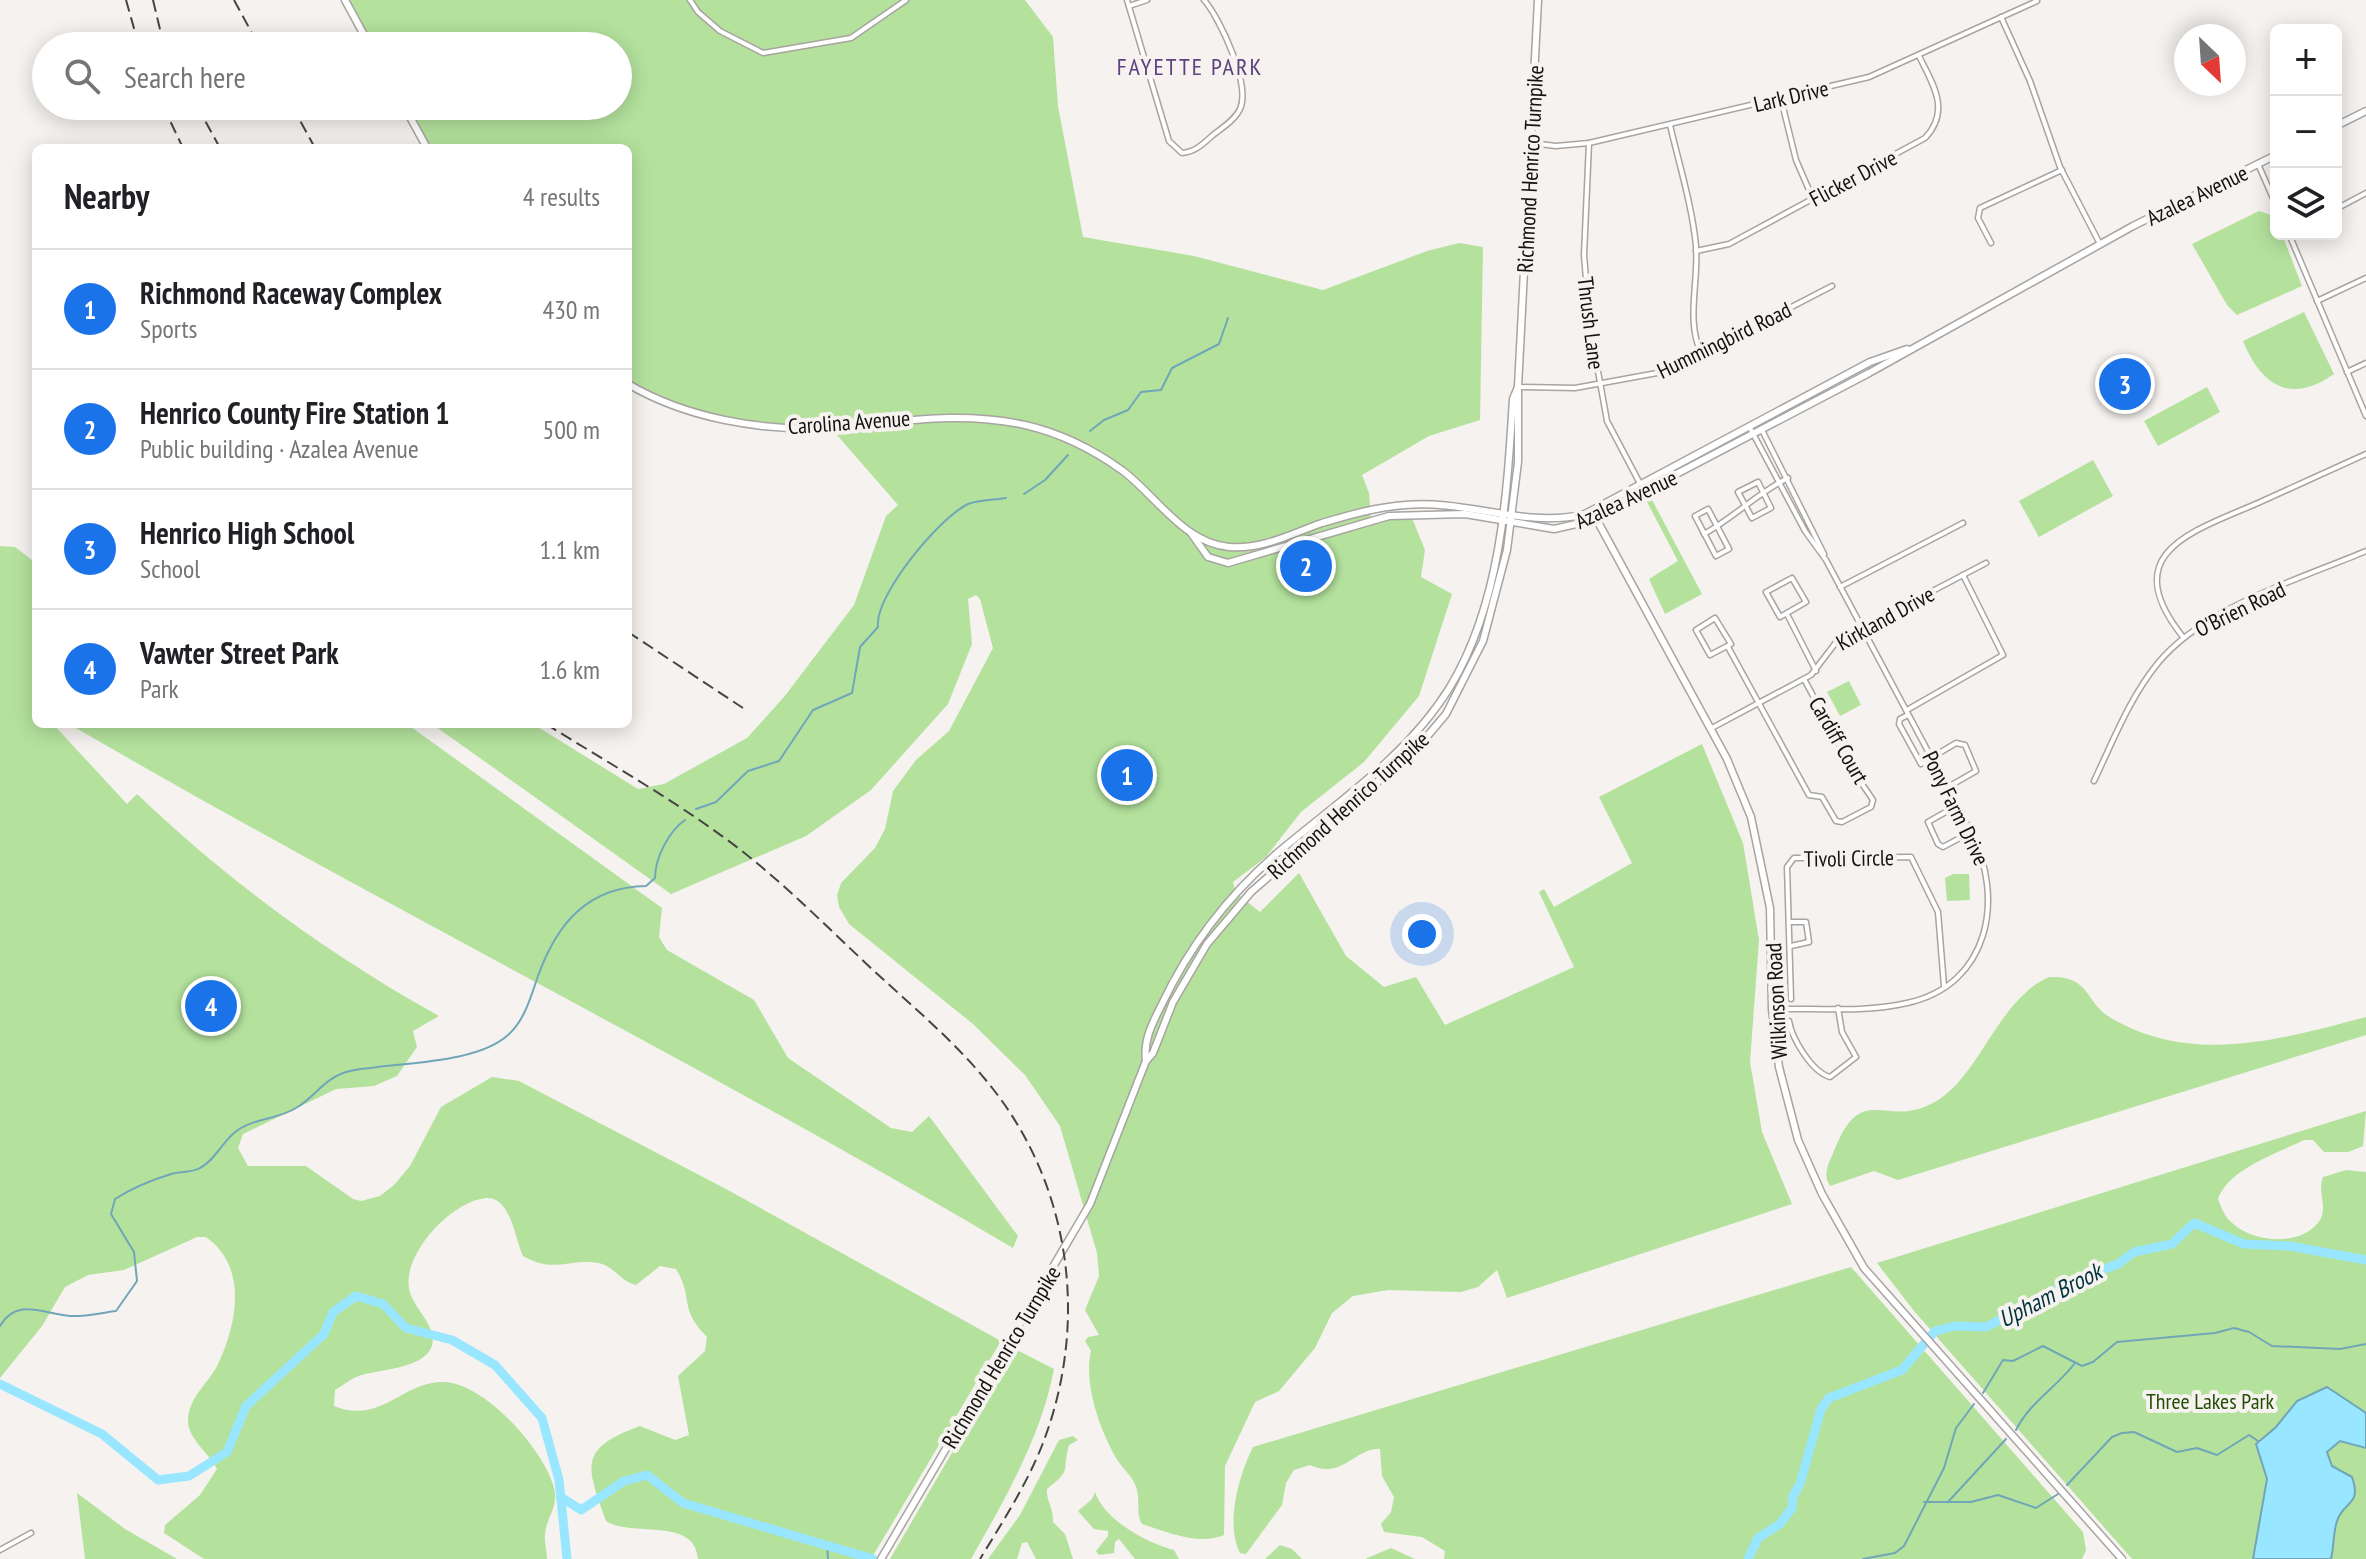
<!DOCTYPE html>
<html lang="en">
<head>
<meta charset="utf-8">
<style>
  :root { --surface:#fff; --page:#f6f6f6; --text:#202124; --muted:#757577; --line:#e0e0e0; --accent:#1a73e8 }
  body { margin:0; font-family:"PT Sans Narrow",sans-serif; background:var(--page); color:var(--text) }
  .controls { position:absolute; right:24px; top:24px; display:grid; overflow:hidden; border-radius:12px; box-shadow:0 4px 20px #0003 }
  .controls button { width:72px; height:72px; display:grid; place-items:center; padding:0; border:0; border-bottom:2px solid var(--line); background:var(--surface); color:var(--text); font:40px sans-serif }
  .compass { position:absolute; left:2174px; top:24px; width:72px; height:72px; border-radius:50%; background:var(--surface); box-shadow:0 4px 20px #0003; rotate:155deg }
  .you { position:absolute; left:1422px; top:934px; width:28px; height:28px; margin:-20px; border:6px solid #fff; border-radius:50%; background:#1a73e8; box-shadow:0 0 0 12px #1a73e833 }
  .badge { display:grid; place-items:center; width:52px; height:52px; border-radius:50%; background:var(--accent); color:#fff; font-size:26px; font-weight:700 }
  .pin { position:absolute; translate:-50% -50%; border:4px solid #fff; box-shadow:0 2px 8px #0006 }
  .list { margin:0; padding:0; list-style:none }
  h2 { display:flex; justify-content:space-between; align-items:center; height:104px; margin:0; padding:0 32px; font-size:34px }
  h2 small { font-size:26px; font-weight:400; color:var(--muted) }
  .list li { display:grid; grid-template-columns:52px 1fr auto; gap:24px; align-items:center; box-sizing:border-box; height:120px; padding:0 32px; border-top:2px solid var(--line) }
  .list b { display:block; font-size:30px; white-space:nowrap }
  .list p { margin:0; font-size:26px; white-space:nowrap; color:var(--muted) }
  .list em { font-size:26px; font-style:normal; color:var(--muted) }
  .icon { flex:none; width:44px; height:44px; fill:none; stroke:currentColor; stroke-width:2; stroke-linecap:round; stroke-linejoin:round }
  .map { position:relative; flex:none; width:2366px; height:1559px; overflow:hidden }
  .search { position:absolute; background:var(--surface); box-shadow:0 4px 20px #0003; left:32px; top:32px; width:600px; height:88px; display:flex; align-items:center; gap:20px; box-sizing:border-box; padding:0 28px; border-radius:44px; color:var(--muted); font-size:30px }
  .panel { position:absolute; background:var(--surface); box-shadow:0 4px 20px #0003; left:32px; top:144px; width:600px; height:584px; border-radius:12px }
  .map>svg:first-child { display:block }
  .green { fill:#b4e29d }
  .water { fill:#98e6ff; stroke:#70a6b8; stroke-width:2 }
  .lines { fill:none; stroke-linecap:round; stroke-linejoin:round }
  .stream { stroke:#70a6b8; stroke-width:2 }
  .river { stroke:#98e6ff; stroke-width:9 }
  .street-casing { stroke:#a7a4a2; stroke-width:7 }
  .secondary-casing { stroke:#a7a4a2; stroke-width:9 }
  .street { stroke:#fff; stroke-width:4 }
  .secondary { stroke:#fff; stroke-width:6 }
  .rail { stroke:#474544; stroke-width:2; stroke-dasharray:12 6; stroke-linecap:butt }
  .labels { text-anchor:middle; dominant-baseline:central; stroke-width:8; stroke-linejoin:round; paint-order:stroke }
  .street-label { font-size:22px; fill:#131211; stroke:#f5f2ef }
  .park-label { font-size:22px; fill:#244d04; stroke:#f5f2ef }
  .neighbourhood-label { font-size:24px; letter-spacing:2px; fill:#5c427e; stroke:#f5f2ef }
  .water-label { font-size:24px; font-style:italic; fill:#00323f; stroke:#f5f2ef }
</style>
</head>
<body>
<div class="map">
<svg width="2366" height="1559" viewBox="0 0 2366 1559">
  <rect width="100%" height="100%" fill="#f5f2ef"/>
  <g class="green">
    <path d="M345 0H1025L1053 37 1058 106 1083 237 1194 256 1323 290 1427 251 1459 243 1483 247 1480 420 1429 436 1362 475 1369 493 1371 518 1410 513 1425 550 1421 577 1452 594 1419 696 1364 762 1301 812 1266 857 1233 882 1236 893 1260 912 1299 873 1346 956 1384 987 1416 977 1445 1025 1574 967 1539 892 1544 889 1554 907 1632 863 1599 797 1702 744 1743 843 1759 940 1750 1062 1762 1132 1792 1204 1507 1298 1497 1270 1478 1287 1461 1292 1388 1290 1353 1296 1332 1313 1315 1348 1279 1391 1255 1402 1225 1466 1224 1535C1200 1546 1166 1532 1142 1524 1135 1511 1141 1501 1136 1487 1133 1477 1124 1470 1118 1461 1101 1433 1083 1384 1091 1351L1085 1341 1088 1337 1099 1335 1085 1310 1099 1276 1097 1253 1060 1126 1025 1075 973 1024 849 924 839 907 837 895 841 883 875 848 885 829 893 791 916 760 949 731 993 648 980 599 976 595 968 599 972 644 948 704 871 790 806 836 671 894 432 724H533L638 789 664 784 747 738 784 697 854 605 886 516 898 505 830 427H784L703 415 628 384V148H427L404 106H618V46H370Z"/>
    <path d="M2259 211 2274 216 2276 234H2282L2302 286 2237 315 2227 305 2192 244Z"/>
    <path d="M2304 312 2334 374C2290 405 2261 385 2243 341Z"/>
    <path d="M2207 387 2220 412 2158 446 2144 421Z"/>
    <path d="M2093 460 2113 496 2039 537 2019 501Z"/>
    <path d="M1651 498 1702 594 1665 614 1649 579 1678 561 1646 500Z"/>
    <path d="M0 546 15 547 36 563V724H53L127 804 137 794C228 881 329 955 439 1016L413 1031 417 1047 397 1076 374 1086 336 1089 243 1134 238 1148 248 1166H306L353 1199 361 1201 380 1196 394 1185 410 1166 441 1107 492 1077 519 1081 726 1189 1001 1341 871 1559H698C695 1516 632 1538 606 1521 586 1465 578 1449 640 1426L675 1440 689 1435 678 1376 705 1351 707 1337C678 1308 694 1298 676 1269L660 1266 636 1285C621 1282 613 1265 598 1263 568 1258 554 1274 523 1256 515 1240 511 1196 486 1198 452 1201 403 1253 409 1288 411 1307 442 1329 430 1350 418 1370 376 1369 356 1377 349 1380 342 1386 335 1390L334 1406C382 1425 402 1381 444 1382 485 1383 545 1451 554 1488 559 1508 546 1517 545 1535 544 1542 547 1551 547 1559H204L164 1533 165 1525 200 1495 217 1469C210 1454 189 1440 188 1422 188 1396 210 1383 219 1362 237 1322 248 1267 206 1237H197L124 1270 88 1275 65 1287 42 1326 0 1378Z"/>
    <path d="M1849 681 1861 705 1840 716 1827 692Z"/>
    <path d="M69 724H195L218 728 238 724H407L662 908 659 937 667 950 754 1000 788 1058 891 1128 912 1132 929 1116 1018 1236 1013 1248C703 1065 380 905 69 724Z"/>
    <path d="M1953 874H1969L1970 900 1947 901 1945 878Z"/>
    <path d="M2049 977C2091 975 2084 1002 2111 1018 2193 1066 2282 1039 2366 1017V1035L1898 1180 1874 1171 1830 1186C1822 1174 1829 1163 1834 1151 1862 1080 1884 1129 1933 1103 1980 1078 1996 1001 2049 977Z"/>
    <path d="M2366 1111 2363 1146 2348 1152H2324L2313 1140H2304C2278 1153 2228 1169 2218 1199 2221 1207 2224 1215 2230 1221 2251 1243 2302 1248 2320 1220 2328 1206 2317 1192 2323 1177L2346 1170 2366 1172V1559H2132L1914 1311 1877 1263Z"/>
    <path d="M1851 1267 2083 1532 2086 1550 2082 1559H1444L1445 1551 1422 1537 1384 1532 1381 1524 1391 1512 1394 1497 1382 1476 1380 1449C1355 1447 1343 1480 1310 1465L1294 1470 1286 1483 1282 1505 1246 1554 1240 1553C1225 1524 1239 1475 1253 1447Z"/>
    <path d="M1013 1348 1054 1369C1041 1437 1005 1499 971 1559H890Z"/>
    <path d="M1073 1436 1078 1440 1069 1445C1061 1474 1073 1468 1047 1489 1046 1501 1054 1509 1053 1522L1065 1534 1073 1559H1036L1027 1542 1022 1543 1017 1559H988L1020 1515 1059 1440Z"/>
    <path d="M1095 1492C1104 1520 1147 1543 1174 1550L1179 1559H1135L1119 1539 1115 1542 1114 1553 1099 1555 1096 1551 1108 1536V1531L1094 1529 1078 1511 1092 1499Z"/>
    <path d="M77 1493 125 1529 177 1559H85Z"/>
    <path d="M1280 1545 1292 1549 1302 1559H1265Z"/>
    <path d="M1391 1548 1415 1559H1365Z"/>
  </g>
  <path class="water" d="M2327 1387 2366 1413V1448L2340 1441 2327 1452 2332 1466 2352 1477C2362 1506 2344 1500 2337 1521 2333 1533 2334 1547 2331 1559H2253L2267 1479 2256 1444 2276 1427 2297 1401Z"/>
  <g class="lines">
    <g class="stream">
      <path d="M1090 431 1104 420 1128 410 1141 392 1161 390 1172 368 1219 344 1228 318"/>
      <path d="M1024 494 1045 480 1068 455"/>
      <path d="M696 809 716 802 748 771 779 761 813 710 852 693 860 647 878 627C874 596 939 518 968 504 979 500 994 500 1006 498"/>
      <path d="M0 1326C17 1297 43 1314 70 1316 85 1317 100 1313 116 1311L137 1281 134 1252 111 1214 115 1199C132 1188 152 1180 171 1174 181 1171 191 1173 200 1168 214 1161 222 1143 234 1133 251 1118 277 1120 296 1108 315 1097 326 1076 350 1071 395 1062 475 1065 508 1035 525 1020 531 996 538 976 557 923 588 887 646 886L655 878C655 858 669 831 685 820"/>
      <path d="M1983 1393 2003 1360 2013 1361 2043 1346 2082 1366 2093 1362 2117 1342 2215 1333 2234 1328 2249 1332 2272 1346 2340 1349 2366 1344"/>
      <path d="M2016 1430C2029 1403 2057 1387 2075 1363"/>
      <path d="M2067 1485 2112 1437 2122 1433 2134 1432 2177 1452 2197 1448 2217 1455 2249 1435 2258 1441"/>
      <path d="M1924 1502H1948L2006 1439"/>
      <path d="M1948 1502H1971L1998 1495 2036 1508 2058 1494"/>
      <path d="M827 1544 828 1559"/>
      <path d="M1863 1559 1895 1553 1904 1546 1944 1468 1956 1428 1974 1404"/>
    </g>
    <g class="river">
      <path d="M0 1384 102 1434 158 1480 189 1476 227 1452 246 1406 324 1334 333 1312 356 1296 383 1304 406 1328 452 1340 495 1365 542 1418 559 1480 567 1559"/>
      <path d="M561 1497 581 1510 624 1481 647 1475 683 1503 873 1559"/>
      <path d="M1748 1559 1758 1538 1780 1524 1792 1508 1793 1496 1800 1484 1821 1409 1829 1398 1902 1370 1935 1331 1955 1326 1986 1327 2071 1282 2118 1264 2134 1252 2172 1244 2194 1223 2244 1244 2290 1246 2366 1260"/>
    </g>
    <defs>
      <g id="street">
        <path d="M690 0 698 12 720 31 763 53 851 38 906 0"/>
        <path d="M1127 0 1169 141 1182 153C1195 152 1203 144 1213 135 1222 128 1235 120 1240 109 1251 85 1220 18 1204 0"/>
        <path d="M1129 6 1147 0"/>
        <path d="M2001 17 2030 81 2060 167 2100 244"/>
        <path d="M1781 99 1796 160 1813 199"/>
        <path d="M1670 125C1679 164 1692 205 1696 246 1699 283 1685 321 1702 355"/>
        <path d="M1531 143 1556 146 1589 143 1869 77 2037 1"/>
        <path d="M1589 143 1584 255 1590 327 1607 421 1645 493"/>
        <path d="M2258 164 2276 205"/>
        <path d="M2336 209 2366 193"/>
        <path d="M2289 234 2366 416"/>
        <path d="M1991 243 1978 218 1980 208 2062 170"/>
        <path d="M1696 251 1729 244 1925 138C1951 111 1933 84 1919 56"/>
        <path d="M2317 301 2366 278"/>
        <path d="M2347 372 2366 363"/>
        <path d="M1518 387 1575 388 1668 371 1832 286"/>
        <path d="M1749 426 1805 531 1826 560 1971 832C2005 898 1990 985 1907 1003 1864 1013 1816 1008 1772 1009"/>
        <path d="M1762 430 1824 554"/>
        <path d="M1758 482 1771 508 1752 518 1738 492Z"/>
        <path d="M1708 509 1729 549 1716 556 1695 516Z"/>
        <path d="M1704 534C1735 517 1757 493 1788 478"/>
        <path d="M1792 578 1806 602 1780 617 1766 592Z"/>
        <path d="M1840 587 1963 523"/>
        <path d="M1788 616 1816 671"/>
        <path d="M1715 618 1731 644 1710 655 1696 630Z"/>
        <path d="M2183 637C2116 553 2191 532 2258 503 2294 487 2330 470 2366 454"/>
        <path d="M1728 647 1809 795 1822 797 1836 821 1842 822 1871 807 1873 800 1854 772 1804 679"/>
        <path d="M1907 710 2003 655 1963 575"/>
        <path d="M1908 715 1900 719 1899 724 1921 764 1956 743 1965 745 1976 771 1948 787"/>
        <path d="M1710 729 1811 675 1837 641 1986 563"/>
        <path d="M2094 781C2113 741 2130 697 2158 663 2204 607 2300 579 2366 551"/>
        <path d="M1958 805 1928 822 1938 844 1943 847 1971 832"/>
        <path d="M1789 922H1806L1809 942 1791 946"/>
        <path d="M1791 999 1787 867 1794 858 1911 857 1938 912 1944 986"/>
        <path d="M1789 1021C1792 1039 1812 1072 1830 1077L1856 1057 1842 1032 1838 1008"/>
        <path d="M0 1550 31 1533"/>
      </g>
      <g id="secondary">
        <path d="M345 0 370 46"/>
        <path d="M404 106 427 148"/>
        <path d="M2336 126 2366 111"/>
        <path d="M628 384C686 418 760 431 827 428 895 423 957 410 1025 425 1060 433 1094 450 1123 471 1157 497 1184 543 1229 547 1262 550 1293 533 1322 523 1349 515 1377 507 1405 505 1466 499 1526 529 1585 514L1870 362 1907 349"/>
        <path d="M1592 511 1727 759 1751 817 1770 908 1772 1009 1779 1067 1798 1140 1822 1194 1864 1268 2122 1559"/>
        <path d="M1191 533 1208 557 1228 563 1389 516 1465 514 1554 529 1585 522 1869 373 2133 226 2276 155"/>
        <path d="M1146 1061C1143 1040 1153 1022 1162 1004 1189 947 1227 897 1275 855 1336 803 1407 757 1450 687 1501 603 1507 495 1513 399L1518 387"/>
        <path d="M881 1559 1090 1204 1146 1061 1153 1053 1173 1002 1207 944 1251 892 1419 746 1446 714 1483 641 1507 550 1518 462V387L1538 0"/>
      </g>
    </defs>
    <use href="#street" class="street-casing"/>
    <use href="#secondary" class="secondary-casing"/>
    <use href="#street" class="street"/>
    <use href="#secondary" class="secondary"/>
    <g class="rail">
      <path d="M126 0 139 46"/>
      <path d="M153 0 164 46"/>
      <path d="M234 0 259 46"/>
      <path d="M163 106 183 148"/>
      <path d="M197 106 220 148"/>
      <path d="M292 106 315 148"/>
      <path d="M628 632 743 708"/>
      <path d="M546 724C610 764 678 802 738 848 786 885 829 929 873 970 914 1008 958 1044 993 1089 1073 1191 1089 1328 1041 1448 1025 1487 1002 1523 980 1559"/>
    </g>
  </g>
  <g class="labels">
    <g class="street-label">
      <text transform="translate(1791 96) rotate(-13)">Lark Drive</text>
      <text transform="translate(1530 169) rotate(-87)">Richmond Henrico Turnpike</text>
      <text transform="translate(1853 178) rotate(-28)">Flicker Drive</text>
      <text transform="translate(2197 195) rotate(-26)">Azalea Avenue</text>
      <text transform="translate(1591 323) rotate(83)">Thrush Lane</text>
      <text transform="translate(1724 340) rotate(-26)">Hummingbird Road</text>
      <text transform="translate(849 422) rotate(-4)">Carolina Avenue</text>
      <text transform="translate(1626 499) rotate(-25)">Azalea Avenue</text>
      <text transform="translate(2240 609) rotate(-26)">O'Brien Road</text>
      <text transform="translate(1885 618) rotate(-29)">Kirkland Drive</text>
      <text transform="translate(1839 740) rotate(60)">Cardiff Court</text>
      <text transform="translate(1348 805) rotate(-42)">Richmond Henrico Turnpike</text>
      <text transform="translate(1956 808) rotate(64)">Pony Farm Drive</text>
      <text transform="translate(1849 858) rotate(-1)">Tivoli Circle</text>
      <text transform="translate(1776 1001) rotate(-93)">Wilkinson Road</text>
      <text transform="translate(1001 1357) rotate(-59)">Richmond Henrico Turnpike</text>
    </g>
    <g class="park-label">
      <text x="2210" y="1401">Three Lakes Park</text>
    </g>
    <g class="neighbourhood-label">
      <text x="1190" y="66">FAYETTE PARK</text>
    </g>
    <g class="water-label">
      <text transform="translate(2050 1295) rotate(-27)">Upham Brook</text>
    </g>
  </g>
</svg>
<div class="controls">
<button>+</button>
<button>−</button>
<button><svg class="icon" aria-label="layers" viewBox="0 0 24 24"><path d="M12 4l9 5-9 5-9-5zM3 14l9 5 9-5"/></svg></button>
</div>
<svg class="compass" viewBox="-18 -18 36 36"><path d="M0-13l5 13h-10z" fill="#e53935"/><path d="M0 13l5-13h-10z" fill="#757577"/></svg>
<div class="you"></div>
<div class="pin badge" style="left:1127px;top:775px">1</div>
<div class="pin badge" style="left:1306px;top:566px">2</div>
<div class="pin badge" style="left:2125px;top:384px">3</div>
<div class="pin badge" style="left:211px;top:1006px">4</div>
<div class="search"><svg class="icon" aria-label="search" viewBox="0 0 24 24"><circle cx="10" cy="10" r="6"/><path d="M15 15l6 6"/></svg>Search here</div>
<section class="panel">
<h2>Nearby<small>4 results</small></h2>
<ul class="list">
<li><span class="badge">1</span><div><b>Richmond Raceway Complex</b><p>Sports</p></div><em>430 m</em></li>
<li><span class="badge">2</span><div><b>Henrico County Fire Station 1</b><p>Public building · Azalea Avenue</p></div><em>500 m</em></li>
<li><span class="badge">3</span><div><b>Henrico High School</b><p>School</p></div><em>1.1 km</em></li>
<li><span class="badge">4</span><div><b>Vawter Street Park</b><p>Park</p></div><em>1.6 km</em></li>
</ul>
</section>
</div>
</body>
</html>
